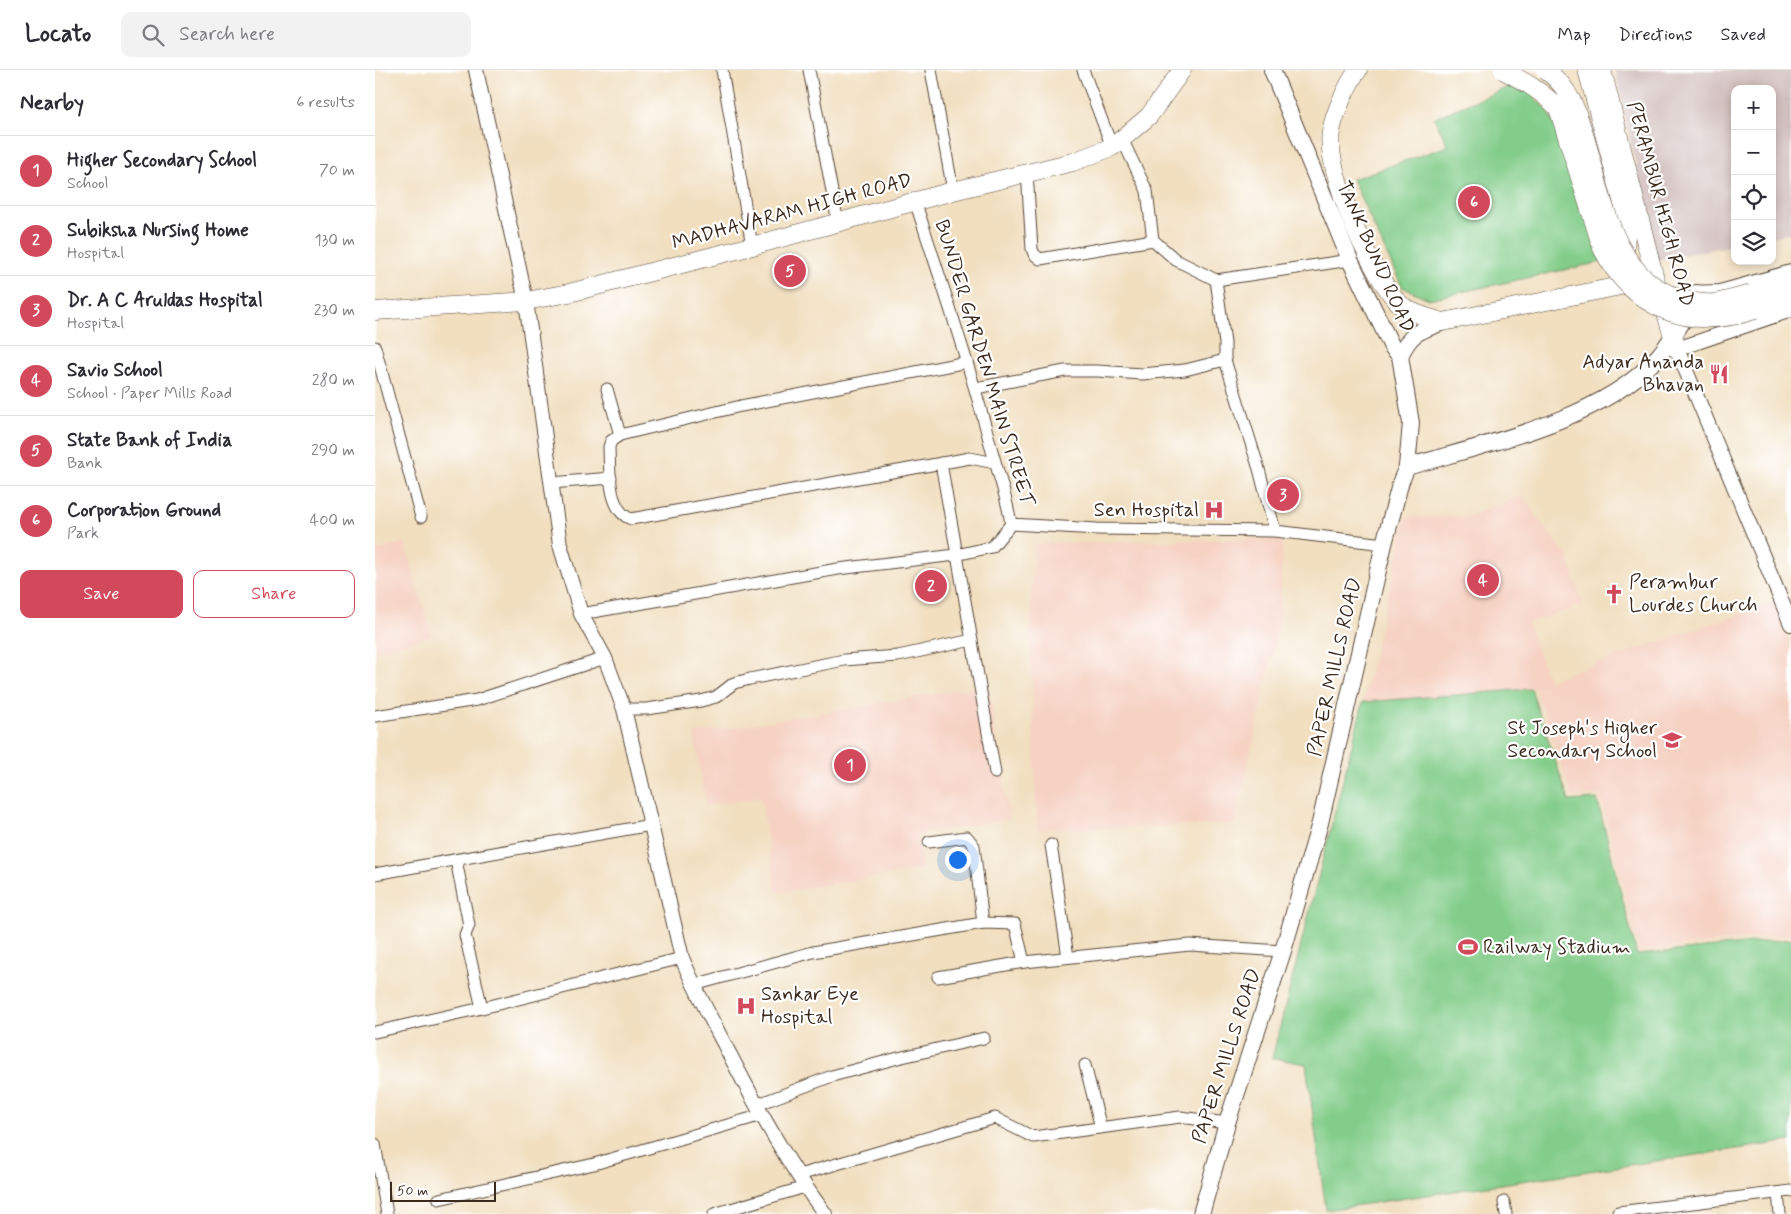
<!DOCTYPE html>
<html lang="en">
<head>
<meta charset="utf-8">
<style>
  :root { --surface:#fff; --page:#f2f2f3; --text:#2b2b33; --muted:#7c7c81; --line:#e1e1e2; --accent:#d1495b }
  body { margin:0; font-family:Mynerve,sans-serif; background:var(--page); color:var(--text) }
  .controls { position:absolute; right:15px; top:15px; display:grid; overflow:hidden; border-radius:10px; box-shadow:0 2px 8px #0003 }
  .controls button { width:45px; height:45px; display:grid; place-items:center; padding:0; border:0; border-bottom:1px solid var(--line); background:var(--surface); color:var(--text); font:25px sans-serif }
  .scale { position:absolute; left:15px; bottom:12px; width:106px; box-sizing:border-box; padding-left:5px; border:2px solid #3b2a1e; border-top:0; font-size:14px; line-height:18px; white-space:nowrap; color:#3b2a1e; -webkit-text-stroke:4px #fff; paint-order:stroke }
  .you { position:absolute; left:582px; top:789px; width:18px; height:18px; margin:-12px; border:4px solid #fff; border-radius:50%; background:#1a73e8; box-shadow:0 0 0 8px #1a73e833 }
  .badge { display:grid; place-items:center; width:32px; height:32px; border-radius:50%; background:var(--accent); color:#fff; font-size:16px; font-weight:700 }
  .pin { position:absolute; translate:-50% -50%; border:2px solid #fff; box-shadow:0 1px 5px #0006 }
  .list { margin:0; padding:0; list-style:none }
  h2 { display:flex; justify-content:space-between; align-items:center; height:65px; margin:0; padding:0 20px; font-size:21px }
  h2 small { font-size:16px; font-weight:400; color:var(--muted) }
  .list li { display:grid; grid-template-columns:32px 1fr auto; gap:15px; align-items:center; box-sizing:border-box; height:70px; padding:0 20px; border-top:1px solid var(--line) }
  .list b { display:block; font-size:19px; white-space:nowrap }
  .list p { margin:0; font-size:16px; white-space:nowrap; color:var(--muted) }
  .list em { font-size:16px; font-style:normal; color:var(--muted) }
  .actions { display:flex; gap:10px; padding:15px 20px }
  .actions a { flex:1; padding:11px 0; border:1px solid var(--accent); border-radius:10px; text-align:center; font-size:18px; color:var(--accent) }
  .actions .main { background:var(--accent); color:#fff }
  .icon { flex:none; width:28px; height:28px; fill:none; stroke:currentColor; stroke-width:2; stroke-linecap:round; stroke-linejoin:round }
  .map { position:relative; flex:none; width:1416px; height:1144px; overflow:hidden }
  header { display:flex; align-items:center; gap:30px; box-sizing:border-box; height:70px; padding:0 25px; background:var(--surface); border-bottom:1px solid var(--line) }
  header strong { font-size:24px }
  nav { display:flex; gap:28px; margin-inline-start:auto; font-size:18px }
  .search { width:350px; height:45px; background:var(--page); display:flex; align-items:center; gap:12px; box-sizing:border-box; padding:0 18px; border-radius:10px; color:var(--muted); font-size:19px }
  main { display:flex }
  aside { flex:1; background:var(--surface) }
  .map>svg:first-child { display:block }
  .built { fill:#f6d2c3 }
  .industrial { fill:#d1bfbd }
  .green { fill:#83cd8a; stroke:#5f7c54 }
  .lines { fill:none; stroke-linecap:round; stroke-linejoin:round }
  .minor-casing { stroke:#564536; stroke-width:13 }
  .tertiary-casing { stroke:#564536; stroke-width:16 }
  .secondary-casing { stroke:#564536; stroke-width:18 }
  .primary-casing { stroke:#564536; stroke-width:19 }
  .minor { stroke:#fff; stroke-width:11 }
  .tertiary { stroke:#fff; stroke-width:14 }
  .secondary { stroke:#fff; stroke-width:16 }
  .primary { stroke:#fff; stroke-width:18 }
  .primary-bridge-casing { stroke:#564536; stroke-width:19; stroke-linecap:butt }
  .primary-bridge { stroke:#fff; stroke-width:18 }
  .labels { text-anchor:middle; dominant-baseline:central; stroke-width:4.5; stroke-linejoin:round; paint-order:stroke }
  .street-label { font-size:20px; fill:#3b2a1e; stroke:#fff }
  .poi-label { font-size:20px; fill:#3b2a1e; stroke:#fff; text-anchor:end }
</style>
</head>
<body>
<header>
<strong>Locato</strong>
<div class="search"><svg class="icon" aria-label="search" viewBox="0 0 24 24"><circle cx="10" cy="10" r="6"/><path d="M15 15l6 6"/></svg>Search here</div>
<nav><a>Map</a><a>Directions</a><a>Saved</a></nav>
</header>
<main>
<aside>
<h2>Nearby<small>6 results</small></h2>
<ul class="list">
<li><span class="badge">1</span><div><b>Higher Secondary School</b><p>School</p></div><em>70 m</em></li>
<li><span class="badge">2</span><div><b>Subiksha Nursing Home</b><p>Hospital</p></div><em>130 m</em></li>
<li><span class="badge">3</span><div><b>Dr. A C Aruldas Hospital</b><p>Hospital</p></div><em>230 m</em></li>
<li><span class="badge">4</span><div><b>Savio School</b><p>School · Paper Mills Road</p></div><em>280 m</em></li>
<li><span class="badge">5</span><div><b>State Bank of India</b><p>Bank</p></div><em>290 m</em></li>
<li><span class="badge">6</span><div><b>Corporation Ground</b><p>Park</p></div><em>400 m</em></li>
</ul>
<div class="actions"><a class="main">Save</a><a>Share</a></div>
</aside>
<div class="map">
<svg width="1416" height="1144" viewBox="0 0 1416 1144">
  <rect width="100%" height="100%" fill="#fff"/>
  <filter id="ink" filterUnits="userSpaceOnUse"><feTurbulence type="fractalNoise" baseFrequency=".02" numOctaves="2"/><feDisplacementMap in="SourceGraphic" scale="10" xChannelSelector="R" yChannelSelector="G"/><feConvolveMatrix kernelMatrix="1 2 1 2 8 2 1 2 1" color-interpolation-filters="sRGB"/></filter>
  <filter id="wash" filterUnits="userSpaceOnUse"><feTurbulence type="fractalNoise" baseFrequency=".0096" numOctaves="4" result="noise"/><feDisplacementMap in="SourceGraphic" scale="20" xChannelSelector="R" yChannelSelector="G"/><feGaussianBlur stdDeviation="1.12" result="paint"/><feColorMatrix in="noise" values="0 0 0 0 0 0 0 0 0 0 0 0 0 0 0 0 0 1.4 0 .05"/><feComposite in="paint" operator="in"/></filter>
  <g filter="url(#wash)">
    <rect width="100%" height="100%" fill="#f1dfc0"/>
    <g class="built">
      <path d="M1148 425 1168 456 1192 485 1208 535 1153 553 1173 610 1399 532 1416 577V865L1264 881 1225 725 1197 727 1160 618 988 632 1031 447 1092 446Z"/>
      <path d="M908 468 904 555 860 754 662 760 655 557 659 474Z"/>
      <path d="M29 472 57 566 0 582V481Z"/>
      <path d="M613 615 635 749 542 764 548 799 401 823 386 727 331 736 319 664Z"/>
    </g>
    <path class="industrial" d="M1240 0H1416V163L1397 167V19H1360V175L1281 190Z"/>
    <g class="green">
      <path d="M1143 13 1172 39 1185 65 1231 191 1054 229 1027 217 977 109 1073 76 1059 48Z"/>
      <path d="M1156 619 1194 731 1222 729 1262 885 1416 869V1071L951 1140 931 994 897 988 988 632Z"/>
    </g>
  </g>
  <g filter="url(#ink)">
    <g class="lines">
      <defs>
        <g id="minor">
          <path d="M347 0 377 176"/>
          <path d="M434 0 463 153"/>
          <path d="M556 0 578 121"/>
          <path d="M708 0 737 77"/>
          <path d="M747 69 772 121 778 170 801 190 841 210 975 190"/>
          <path d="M652 102 657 179 659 184 665 189 778 170"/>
          <path d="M540 131C567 214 595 296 617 381 624 406 632 428 636 454L722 459 900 461 1009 474"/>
          <path d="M841 210 850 273V290L884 399 900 461"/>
          <path d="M0 277 46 447"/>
          <path d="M592 292 366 336 245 365 236 371 234 377C235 398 232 440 256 449L595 388 620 393"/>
          <path d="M601 318 690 301H722L767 304 810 300 850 290"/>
          <path d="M232 319 245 365"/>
          <path d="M566 393 620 703"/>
          <path d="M176 413 236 408"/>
          <path d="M206 544 463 499 581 485 617 477 636 454"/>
          <path d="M249 639H272L326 631 341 627 359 613 375 609 469 590 523 586 597 570"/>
          <path d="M0 646 102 630 230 588"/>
          <path d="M554 772 592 767 599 776 608 853"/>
          <path d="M676 775 693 887"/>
          <path d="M81 790 94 855 90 865 107 938"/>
          <path d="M0 804 276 755"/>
          <path d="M563 907 649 892"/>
          <path d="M319 915 438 882 608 853 640 854 649 892 815 875 908 881"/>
          <path d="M0 962 107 938 307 888"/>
          <path d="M710 995 726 1058"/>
          <path d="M381 1035 457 1006 523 988 609 968"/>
          <path d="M0 1074 12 1144"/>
          <path d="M424 1105 620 1048 658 1067 805 1047 852 1053"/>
          <path d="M1403 1123 1405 1144"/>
          <path d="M64 1129 219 1094 387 1045"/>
          <path d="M1129 1132 1131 1144"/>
          <path d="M1243 1142 1416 1121"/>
          <path d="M339 1144 430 1117"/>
        </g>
        <g id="tertiary">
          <path d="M101 0 151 231 185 475 206 544 230 588 249 639 307 888C321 922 339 954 356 987 384 1041 414 1096 450 1144"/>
          <path d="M1311 223 1345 222 1416 202"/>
          <path d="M1416 240 1302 279 1416 554"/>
        </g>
        <g id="secondary">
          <path d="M1025 286C1036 262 1044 261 1068 252"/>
          <path d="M1032 397C1110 374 1223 351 1279 291 1297 272 1311 246 1322 223"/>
          <path d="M826 1144 852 1053 908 881 945 753 1009 474 1026 411 1032 397 1036 353 1025 286 1017 277 975 190 897 0"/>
        </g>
        <g id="primary">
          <path d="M983 0C972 15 959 44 956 62 949 98 1000 217 1029 237 1040 245 1055 248 1068 252L1265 212"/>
          <path d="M1212 0 1252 149 1250 181 1248 189"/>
          <path d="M1227 0 1280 209 1302 279"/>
          <path d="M1376 224 1416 211"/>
          <path d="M1380 240 1416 228"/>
          <path d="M0 241 151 231 194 223 377 176 578 121 698 92 737 77 747 69 774 46 807 0"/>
        </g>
      </defs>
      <use href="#minor" class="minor-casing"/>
      <use href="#tertiary" class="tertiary-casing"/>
      <use href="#secondary" class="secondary-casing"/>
      <use href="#primary" class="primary-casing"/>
      <use href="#minor" class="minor"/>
      <use href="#tertiary" class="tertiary"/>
      <use href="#secondary" class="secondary"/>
      <use href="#primary" class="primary"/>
      <defs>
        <g id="primary-bridge">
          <path d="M1128 0C1148 11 1167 21 1183 38L1227 178C1258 240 1315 262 1380 240"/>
          <path d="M1170 0C1196 17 1203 44 1212 74 1229 130 1238 206 1302 227 1313 231 1327 234 1339 233 1351 231 1364 227 1376 224"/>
        </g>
      </defs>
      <use href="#primary-bridge" class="primary-bridge-casing"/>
      <use href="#primary-bridge" class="primary-bridge"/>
    </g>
  </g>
  <defs>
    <symbol id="restaurant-bare" viewBox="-9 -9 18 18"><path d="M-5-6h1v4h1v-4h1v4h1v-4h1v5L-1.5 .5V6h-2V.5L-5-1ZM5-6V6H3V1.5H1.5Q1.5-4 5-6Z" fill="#d1495b" stroke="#fff" stroke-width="2.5" paint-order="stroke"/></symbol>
    <symbol id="hospital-bare" viewBox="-9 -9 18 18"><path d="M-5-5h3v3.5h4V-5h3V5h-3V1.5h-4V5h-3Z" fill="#d1495b" stroke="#fff" stroke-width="2.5" paint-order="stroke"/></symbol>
    <symbol id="church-bare" viewBox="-9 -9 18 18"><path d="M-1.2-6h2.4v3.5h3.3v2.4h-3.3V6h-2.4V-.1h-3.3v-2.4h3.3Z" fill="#d1495b" stroke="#fff" stroke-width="2.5" paint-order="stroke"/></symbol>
    <symbol id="school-bare" viewBox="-9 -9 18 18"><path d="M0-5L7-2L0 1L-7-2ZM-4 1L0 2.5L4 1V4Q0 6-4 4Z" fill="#d1495b" stroke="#fff" stroke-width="2.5" paint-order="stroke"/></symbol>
    <symbol id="stadium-bare" viewBox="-9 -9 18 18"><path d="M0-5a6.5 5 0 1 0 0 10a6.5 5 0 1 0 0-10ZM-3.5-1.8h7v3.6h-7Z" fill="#d1495b" stroke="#fff" stroke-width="2.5" paint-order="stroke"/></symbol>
  </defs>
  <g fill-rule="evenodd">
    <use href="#restaurant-bare" x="1330" y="290" width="28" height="28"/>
    <use href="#hospital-bare" x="825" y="426" width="28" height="28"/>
    <use href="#church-bare" x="1225" y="510" width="28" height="28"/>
    <use href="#school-bare" x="1283" y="656" width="28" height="28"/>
    <use href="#stadium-bare" x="1079" y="863" width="28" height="28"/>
    <use href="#hospital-bare" x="357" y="922" width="28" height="28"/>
  </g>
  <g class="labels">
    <g class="street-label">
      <text transform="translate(1285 134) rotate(75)">PERAMBUR HIGH ROAD</text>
      <text transform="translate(417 142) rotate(-15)">MADHAVARAM HIGH ROAD</text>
      <text transform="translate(1000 187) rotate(66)">TANK BUND ROAD</text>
      <text transform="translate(609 293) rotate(73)">BUNDER GARDEN MAIN STREET</text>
      <text transform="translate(960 597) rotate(-77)">PAPER MILLS ROAD</text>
      <text transform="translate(852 986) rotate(-72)">PAPER MILLS ROAD</text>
    </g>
    <g class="poi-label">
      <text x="1329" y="292">Adyar Ananda<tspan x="1329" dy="23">Bhavan</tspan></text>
      <text x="824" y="440">Sen Hospital</text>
      <text x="1254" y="512" text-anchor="start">Perambur<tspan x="1254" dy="23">Lourdes Church</tspan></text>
      <text x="1282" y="658">St Joseph's Higher<tspan x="1282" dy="23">Secondary School</tspan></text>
      <text x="1108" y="877" text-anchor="start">Railway Stadium</text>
      <text x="386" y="924" text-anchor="start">Sankar Eye<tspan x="386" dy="23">Hospital</tspan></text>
    </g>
  </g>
</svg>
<div class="controls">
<button>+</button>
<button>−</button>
<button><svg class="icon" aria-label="locate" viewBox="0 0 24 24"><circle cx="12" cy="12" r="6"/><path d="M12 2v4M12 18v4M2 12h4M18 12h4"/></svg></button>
<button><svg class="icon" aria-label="layers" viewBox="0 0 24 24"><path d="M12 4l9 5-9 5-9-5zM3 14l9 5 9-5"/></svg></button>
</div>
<div class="scale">50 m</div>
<div class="you"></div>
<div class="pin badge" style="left:475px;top:695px">1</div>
<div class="pin badge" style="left:556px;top:516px">2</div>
<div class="pin badge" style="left:908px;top:425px">3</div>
<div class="pin badge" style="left:1108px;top:510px">4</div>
<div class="pin badge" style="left:415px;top:201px">5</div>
<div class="pin badge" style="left:1099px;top:132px">6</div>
</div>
</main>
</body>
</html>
